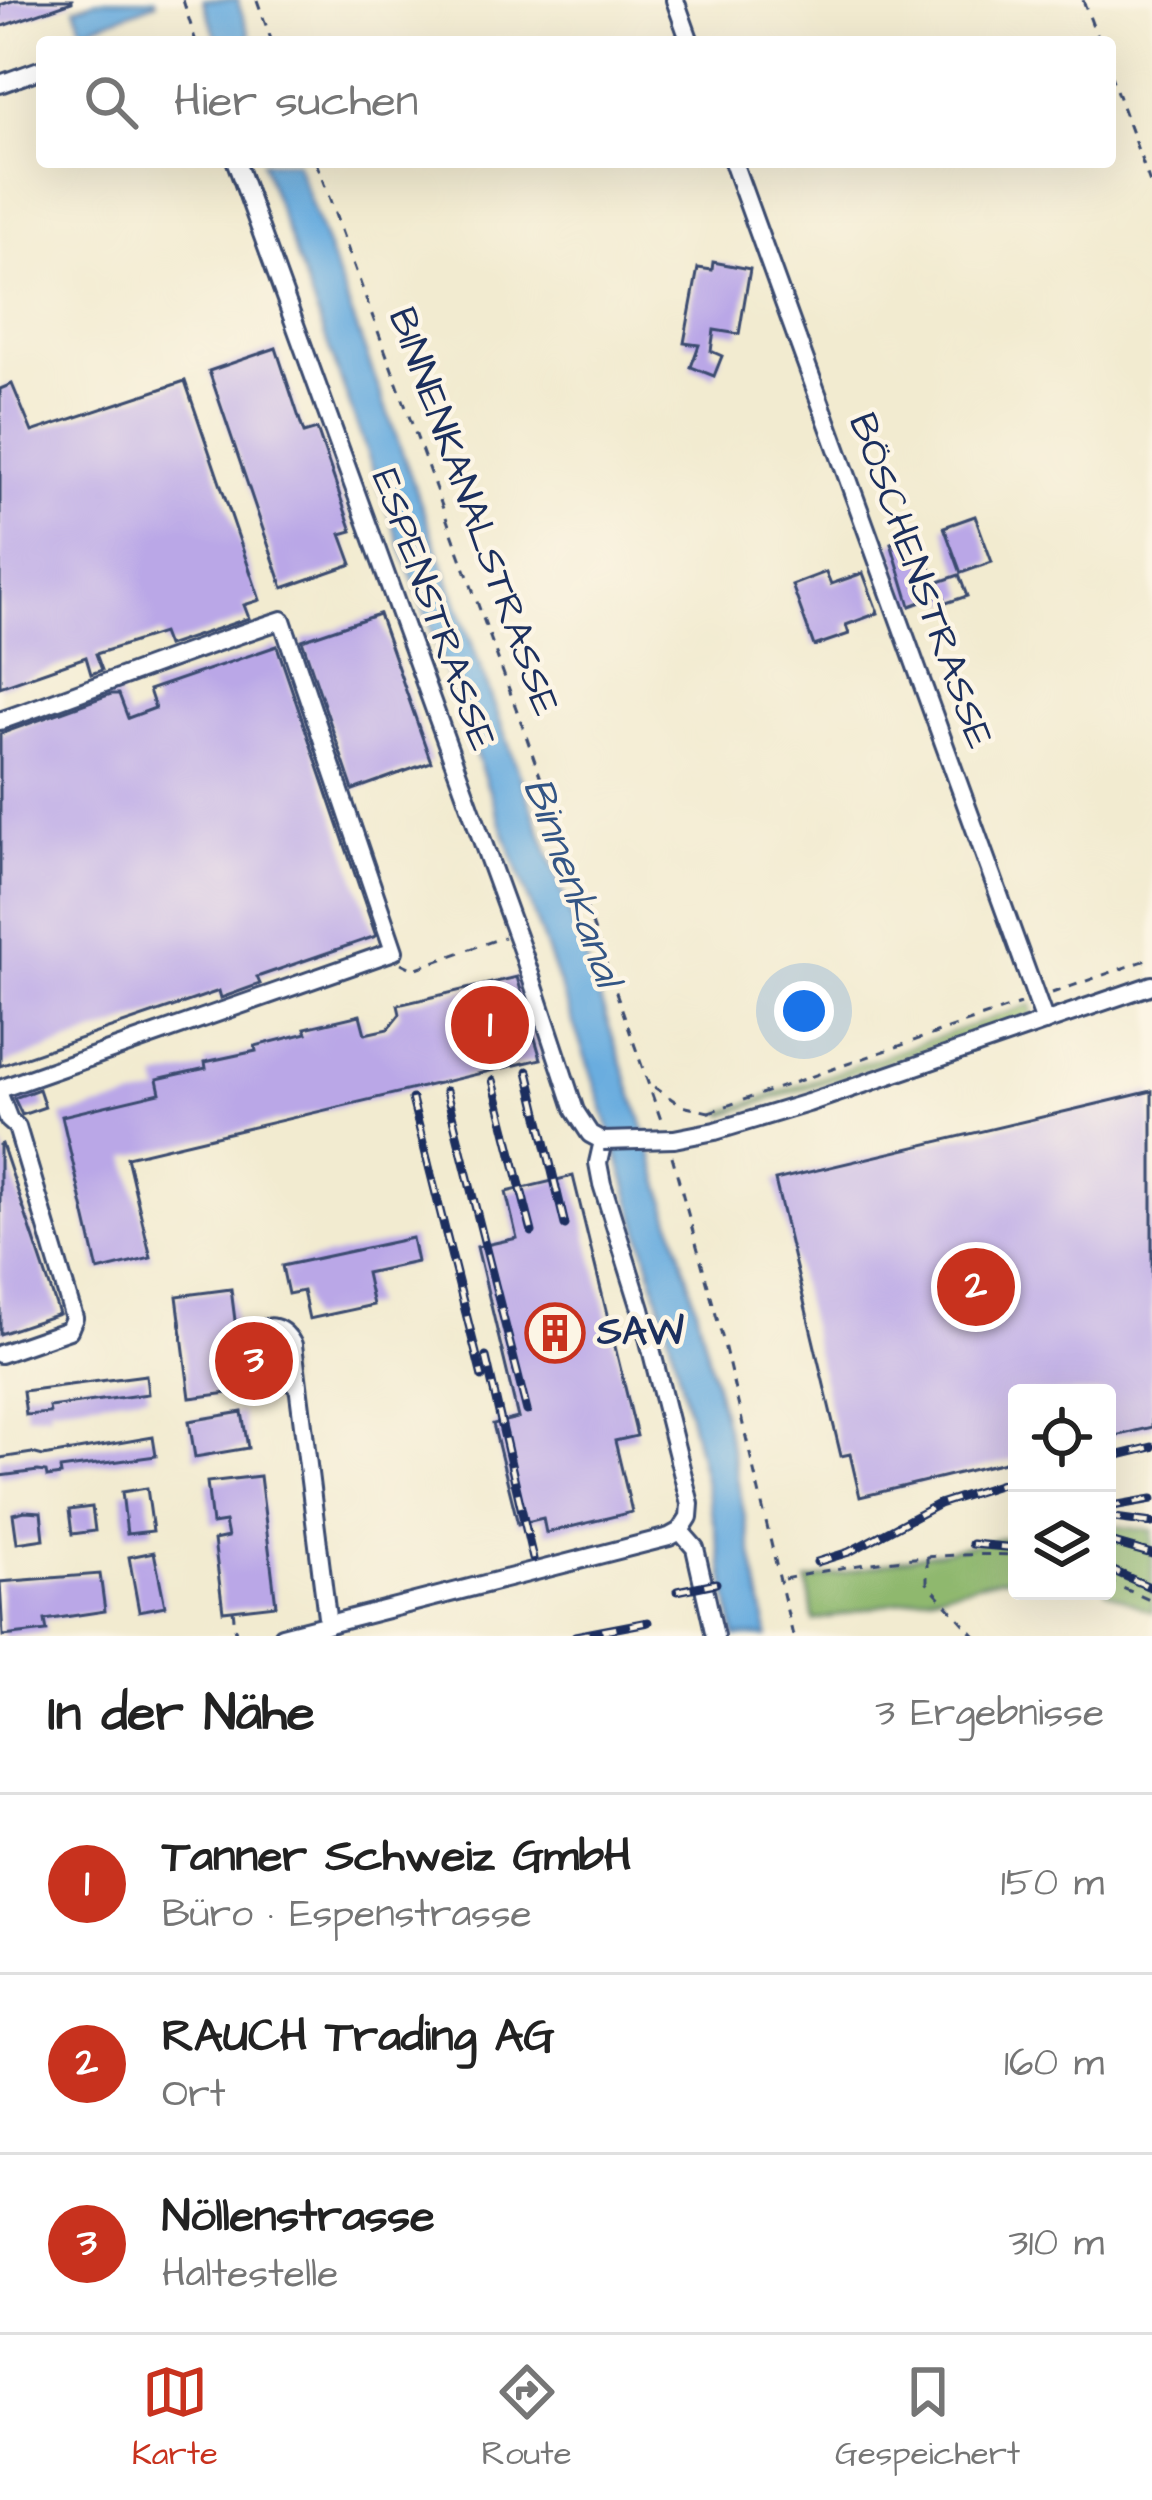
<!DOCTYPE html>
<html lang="de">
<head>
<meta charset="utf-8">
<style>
  :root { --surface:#fff; --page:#f2f2f2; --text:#222; --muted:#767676; --line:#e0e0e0; --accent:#c8321e }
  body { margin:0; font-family:"Architects Daughter",sans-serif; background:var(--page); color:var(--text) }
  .controls { position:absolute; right:36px; bottom:36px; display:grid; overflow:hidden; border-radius:12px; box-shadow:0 12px 48px #0002 }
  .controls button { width:108px; height:108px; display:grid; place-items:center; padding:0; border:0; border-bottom:3px solid var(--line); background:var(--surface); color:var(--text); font:60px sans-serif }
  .you { position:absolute; left:804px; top:1011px; width:42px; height:42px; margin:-30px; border:9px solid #fff; border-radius:50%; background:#1a73e8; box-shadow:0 0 0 18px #1a73e833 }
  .badge { display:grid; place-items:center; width:78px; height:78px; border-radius:50%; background:var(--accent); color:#fff; font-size:39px; font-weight:700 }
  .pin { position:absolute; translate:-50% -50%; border:6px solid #fff; box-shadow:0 3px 12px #0006 }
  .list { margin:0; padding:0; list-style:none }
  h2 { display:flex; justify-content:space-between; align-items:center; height:156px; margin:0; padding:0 48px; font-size:51px }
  h2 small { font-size:39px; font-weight:400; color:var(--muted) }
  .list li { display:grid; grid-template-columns:78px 1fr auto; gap:36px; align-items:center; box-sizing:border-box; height:180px; padding:0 48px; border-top:3px solid var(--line) }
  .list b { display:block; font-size:45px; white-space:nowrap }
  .list p { margin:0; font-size:39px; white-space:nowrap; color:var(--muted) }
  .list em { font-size:39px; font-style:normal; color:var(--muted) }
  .icon { flex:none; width:66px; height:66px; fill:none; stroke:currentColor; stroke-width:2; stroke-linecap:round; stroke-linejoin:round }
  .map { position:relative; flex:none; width:1152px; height:1636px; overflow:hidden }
  .search { position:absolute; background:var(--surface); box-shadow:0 12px 48px #0002; left:36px; right:36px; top:36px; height:132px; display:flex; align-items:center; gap:30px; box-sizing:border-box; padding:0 42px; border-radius:12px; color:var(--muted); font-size:45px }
  .sheet { height:696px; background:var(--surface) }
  nav { display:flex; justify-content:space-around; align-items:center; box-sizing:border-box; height:168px; border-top:3px solid var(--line); background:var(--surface); font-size:33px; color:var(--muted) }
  nav a { display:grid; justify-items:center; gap:6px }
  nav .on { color:var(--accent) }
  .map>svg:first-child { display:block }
  .green { fill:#b4d780; stroke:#68836f; stroke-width:3 }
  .forest { fill:#8fb86e; stroke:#557466; stroke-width:3 }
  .water { fill:#6baddf; stroke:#436e9e; stroke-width:3 }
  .building { fill:#baa7e7 }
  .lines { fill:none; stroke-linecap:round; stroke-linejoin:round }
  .minor-casing { stroke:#3b4b6f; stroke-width:22 }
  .path { stroke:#3b4b6f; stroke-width:3; stroke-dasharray:9 9; stroke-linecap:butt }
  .minor { stroke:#fff; stroke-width:16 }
  .rail-casing { stroke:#1b2f5e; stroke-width:9 }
  .rail { stroke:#fcf5e5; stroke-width:4.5; stroke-dasharray:14; stroke-linecap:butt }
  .minor-bridge-casing { stroke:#3b4b6f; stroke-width:22; stroke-linecap:butt }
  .minor-bridge { stroke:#fff; stroke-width:16 }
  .labels { text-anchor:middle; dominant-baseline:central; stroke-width:9; stroke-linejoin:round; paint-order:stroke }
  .street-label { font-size:39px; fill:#1b2f5e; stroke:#fcf5e5 }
  .poi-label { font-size:39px; font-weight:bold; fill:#1b2f5e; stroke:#fcf5e5; text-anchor:start }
  .water-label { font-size:42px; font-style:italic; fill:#335585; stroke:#fcf5e5 }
</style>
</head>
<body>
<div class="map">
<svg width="1152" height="1636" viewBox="0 0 1152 1636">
  <rect width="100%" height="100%" fill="#fcf5e5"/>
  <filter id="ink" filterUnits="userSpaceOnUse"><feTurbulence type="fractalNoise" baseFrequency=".00833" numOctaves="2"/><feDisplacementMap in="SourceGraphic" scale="24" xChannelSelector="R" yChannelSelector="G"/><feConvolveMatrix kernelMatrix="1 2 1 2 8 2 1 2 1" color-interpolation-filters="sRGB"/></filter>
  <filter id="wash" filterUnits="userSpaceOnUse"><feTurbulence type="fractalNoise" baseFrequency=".004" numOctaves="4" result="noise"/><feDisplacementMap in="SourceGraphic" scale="48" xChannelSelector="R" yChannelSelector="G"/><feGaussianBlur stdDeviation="2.7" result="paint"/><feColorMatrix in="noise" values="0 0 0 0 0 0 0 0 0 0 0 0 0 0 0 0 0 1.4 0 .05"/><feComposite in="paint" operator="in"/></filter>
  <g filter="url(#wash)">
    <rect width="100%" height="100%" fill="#f2ebd0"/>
    <path class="green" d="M1031 1005 1032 1013 725 1115 723 1112Z"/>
    <g class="forest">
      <path d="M1107 1525 1152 1531V1612L1106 1591Z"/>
      <path d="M1017 1535V1579L1003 1578 814 1621 807 1581Z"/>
    </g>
    <g class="water">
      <path d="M97 0H155L156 3 83 30 75 8Z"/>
      <path d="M203 0H237L252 42H218Z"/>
      <path d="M262 162H296L569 910 641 1119 690 1285 732 1452 768 1636H735C704 1451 654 1271 598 1092Z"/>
    </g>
    <g id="blocks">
      <g class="building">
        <path d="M15 0H72V2L0 27V5Z"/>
        <path d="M713 262 750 269 739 334 714 330 711 351 722 356 714 376 691 367 699 345 684 343 698 268 712 270Z"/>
        <path d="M276 348 304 433 317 429 352 531 341 534 352 564 283 588 209 371Z"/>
        <path d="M185 381 260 600 244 605 249 618 167 646 162 633 96 654 102 670 91 674 86 657 0 687V389L12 384 32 432Z"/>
        <path d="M975 516 992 562 961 573 944 527Z"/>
        <path d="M918 534 936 583 959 575 967 596 946 603 943 594 910 606 891 543Z"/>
        <path d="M826 572 831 584 863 573 878 613 846 625 849 634 814 646 792 585Z"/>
        <path d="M379 614 431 762 353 790 302 640Z"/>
        <path d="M277 646 376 936 257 977 260 984 221 998 219 991 0 1066V734L111 694H119L128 718 155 708 149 690Z"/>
        <path d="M517 977 541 1059 127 1157 151 1258 98 1271 62 1116 160 1093 157 1079 206 1068 205 1062 256 1051 255 1046 307 1033 305 1028 360 1015 365 1034 388 1029 400 1014 398 1005Z"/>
        <path d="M39 1089 45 1107 22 1115 14 1098Z"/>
        <path d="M1152 1091V1427L1107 1438V1393H1017V1459L860 1497 850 1454 841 1456 775 1180Z"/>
        <path d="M2 1144 59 1314 0 1334V1145Z"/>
        <path d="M573 1176 637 1436 615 1441 632 1512 546 1533 543 1518 518 1524 493 1424 518 1418 477 1247 517 1238 506 1192Z"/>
        <path d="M412 1238 417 1262 366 1273 373 1305 309 1319 303 1291 288 1294 282 1266Z"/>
        <path d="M231 1289 244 1391 190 1398 177 1296Z"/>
        <path d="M146 1375 148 1394 49 1407 50 1413 26 1415 23 1391Z"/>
        <path d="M242 1412 248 1448 195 1457 189 1421Z"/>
        <path d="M153 1437 156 1456 60 1469 61 1475 47 1477 46 1472 38 1471 0 1476V1458L32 1453 43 1456Z"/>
        <path d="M260 1476 276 1605 223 1611 214 1540 228 1537 225 1522 212 1524 207 1482Z"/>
        <path d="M147 1488 153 1531 127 1534 122 1492Z"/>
        <path d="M92 1507 95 1531 72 1534 69 1510Z"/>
        <path d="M25 1511 41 1512 44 1539 17 1543 13 1514Z"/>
        <path d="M154 1552 165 1606 139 1611 129 1557Z"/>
        <path d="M100 1574 105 1611 45 1620 47 1631 3 1636 0 1582Z"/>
      </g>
    </g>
  </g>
  <g filter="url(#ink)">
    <use href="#blocks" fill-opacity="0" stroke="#3b4b6f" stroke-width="3"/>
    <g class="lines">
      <defs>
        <g id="minor">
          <path d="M675 0 690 42"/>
          <path d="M0 84 42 69"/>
          <path d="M236 162 523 953 575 1111 590 1134 603 1141 598 1163 602 1184 641 1309 690 1504 689 1517 680 1531"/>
          <path d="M733 162 1045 1022"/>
          <path d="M0 721C94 688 187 651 282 620L394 951 0 1089"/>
          <path d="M0 1097 9 1120 17 1127 74 1318 69 1330 0 1354"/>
          <path d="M674 1139 715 1131 808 1103 1152 985"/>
          <path d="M298 1388 260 1352 256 1340C265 1318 285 1328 293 1345L328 1625"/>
          <path d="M680 1531 695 1548 715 1636"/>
          <path d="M282 1636 669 1537 680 1531"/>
        </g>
      </defs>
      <use href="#minor" class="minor-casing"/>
      <g class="path">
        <path d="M183 0 196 42"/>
        <path d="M257 0 272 42"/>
        <path d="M1083 0 1099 42"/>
        <path d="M1110 73 1152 189"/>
        <path d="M316 162 524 730 662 1123"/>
        <path d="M401 963 414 969 504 937"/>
        <path d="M1052 993 1152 958"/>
        <path d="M654 1087 682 1106 709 1112 711 1118"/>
        <path d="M709 1112 1020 1004"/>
        <path d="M672 1156 723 1340 793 1636"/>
        <path d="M927 1558V1583L975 1636"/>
        <path d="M784 1579C864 1562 935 1552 1017 1555"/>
        <path d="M1107 1581 1152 1601"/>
        <path d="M233 1610 236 1636"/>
      </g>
      <use href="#minor" class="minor"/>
      <defs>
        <g id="rail">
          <path d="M528 1071 565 1225"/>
          <path d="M493 1080 532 1232"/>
          <path d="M446 1091 527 1411"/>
          <path d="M412 1099 482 1377"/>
          <path d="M486 1357 533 1559"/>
          <path d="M1107 1458 1152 1447"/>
          <path d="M1107 1507 1152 1499"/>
          <path d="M1107 1517 1152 1523"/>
          <path d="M1107 1541 1152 1554"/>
          <path d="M972 1544 1017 1548"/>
          <path d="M817 1562 849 1552 939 1504 1017 1479"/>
          <path d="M1107 1568 1152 1588"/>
          <path d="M677 1591 716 1583"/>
          <path d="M575 1636 648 1622"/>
        </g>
      </defs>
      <use href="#rail" class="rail-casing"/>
      <use href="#rail" class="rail"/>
      <defs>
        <path id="minor-bridge" d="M603 1141 674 1139"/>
      </defs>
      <use href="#minor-bridge" class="minor-bridge-casing"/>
      <use href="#minor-bridge" class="minor-bridge"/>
    </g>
  </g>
  <defs>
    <symbol id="building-ring" viewBox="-11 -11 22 22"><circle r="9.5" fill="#fcf5e5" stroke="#c8321e" stroke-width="1.5"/><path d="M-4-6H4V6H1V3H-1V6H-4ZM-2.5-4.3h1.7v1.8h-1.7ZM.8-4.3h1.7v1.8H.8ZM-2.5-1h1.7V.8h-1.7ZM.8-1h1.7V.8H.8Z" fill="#c8321e"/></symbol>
  </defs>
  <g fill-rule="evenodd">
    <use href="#building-ring" x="522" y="1300" width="66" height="66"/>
  </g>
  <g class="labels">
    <g class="street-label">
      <text transform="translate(473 512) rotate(70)">BINNENKANALSTRASSE</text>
      <text transform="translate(920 581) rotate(70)">BÖSCHENSTRASSE</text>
      <text transform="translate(433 610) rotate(70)">ESPENSTRASSE</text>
    </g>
    <g class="poi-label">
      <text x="597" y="1333">SAW</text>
    </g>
    <g class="water-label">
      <text transform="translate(572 882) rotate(70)">Binnenkanal</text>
    </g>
  </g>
</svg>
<div class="controls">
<button><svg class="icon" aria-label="locate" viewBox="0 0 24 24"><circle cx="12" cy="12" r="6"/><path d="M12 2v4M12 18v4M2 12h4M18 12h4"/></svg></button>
<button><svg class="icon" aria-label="layers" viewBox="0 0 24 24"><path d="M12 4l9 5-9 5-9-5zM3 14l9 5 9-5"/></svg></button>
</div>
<div class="you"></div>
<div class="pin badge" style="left:490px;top:1025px">1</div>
<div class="pin badge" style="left:976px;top:1287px">2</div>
<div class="pin badge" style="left:254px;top:1361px">3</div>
<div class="search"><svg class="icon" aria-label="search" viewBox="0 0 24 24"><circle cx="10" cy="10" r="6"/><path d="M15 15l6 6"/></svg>Hier suchen</div>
</div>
<section class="sheet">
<h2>In der Nähe<small>3 Ergebnisse</small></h2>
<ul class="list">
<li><span class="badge">1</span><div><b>Tanner Schweiz GmbH</b><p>Büro · Espenstrasse</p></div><em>150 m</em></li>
<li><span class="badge">2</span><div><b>RAUCH Trading AG</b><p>Ort</p></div><em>160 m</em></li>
<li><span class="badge">3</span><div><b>Nöllenstrasse</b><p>Haltestelle</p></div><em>310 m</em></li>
</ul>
</section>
<nav>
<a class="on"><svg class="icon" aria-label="map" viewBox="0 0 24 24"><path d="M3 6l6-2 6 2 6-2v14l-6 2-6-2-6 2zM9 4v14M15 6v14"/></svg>Karte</a>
<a><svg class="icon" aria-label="directions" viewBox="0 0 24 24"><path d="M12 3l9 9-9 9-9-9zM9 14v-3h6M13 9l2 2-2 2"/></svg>Route</a>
<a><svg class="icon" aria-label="saved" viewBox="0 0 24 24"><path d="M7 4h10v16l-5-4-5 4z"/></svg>Gespeichert</a>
</nav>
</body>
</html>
